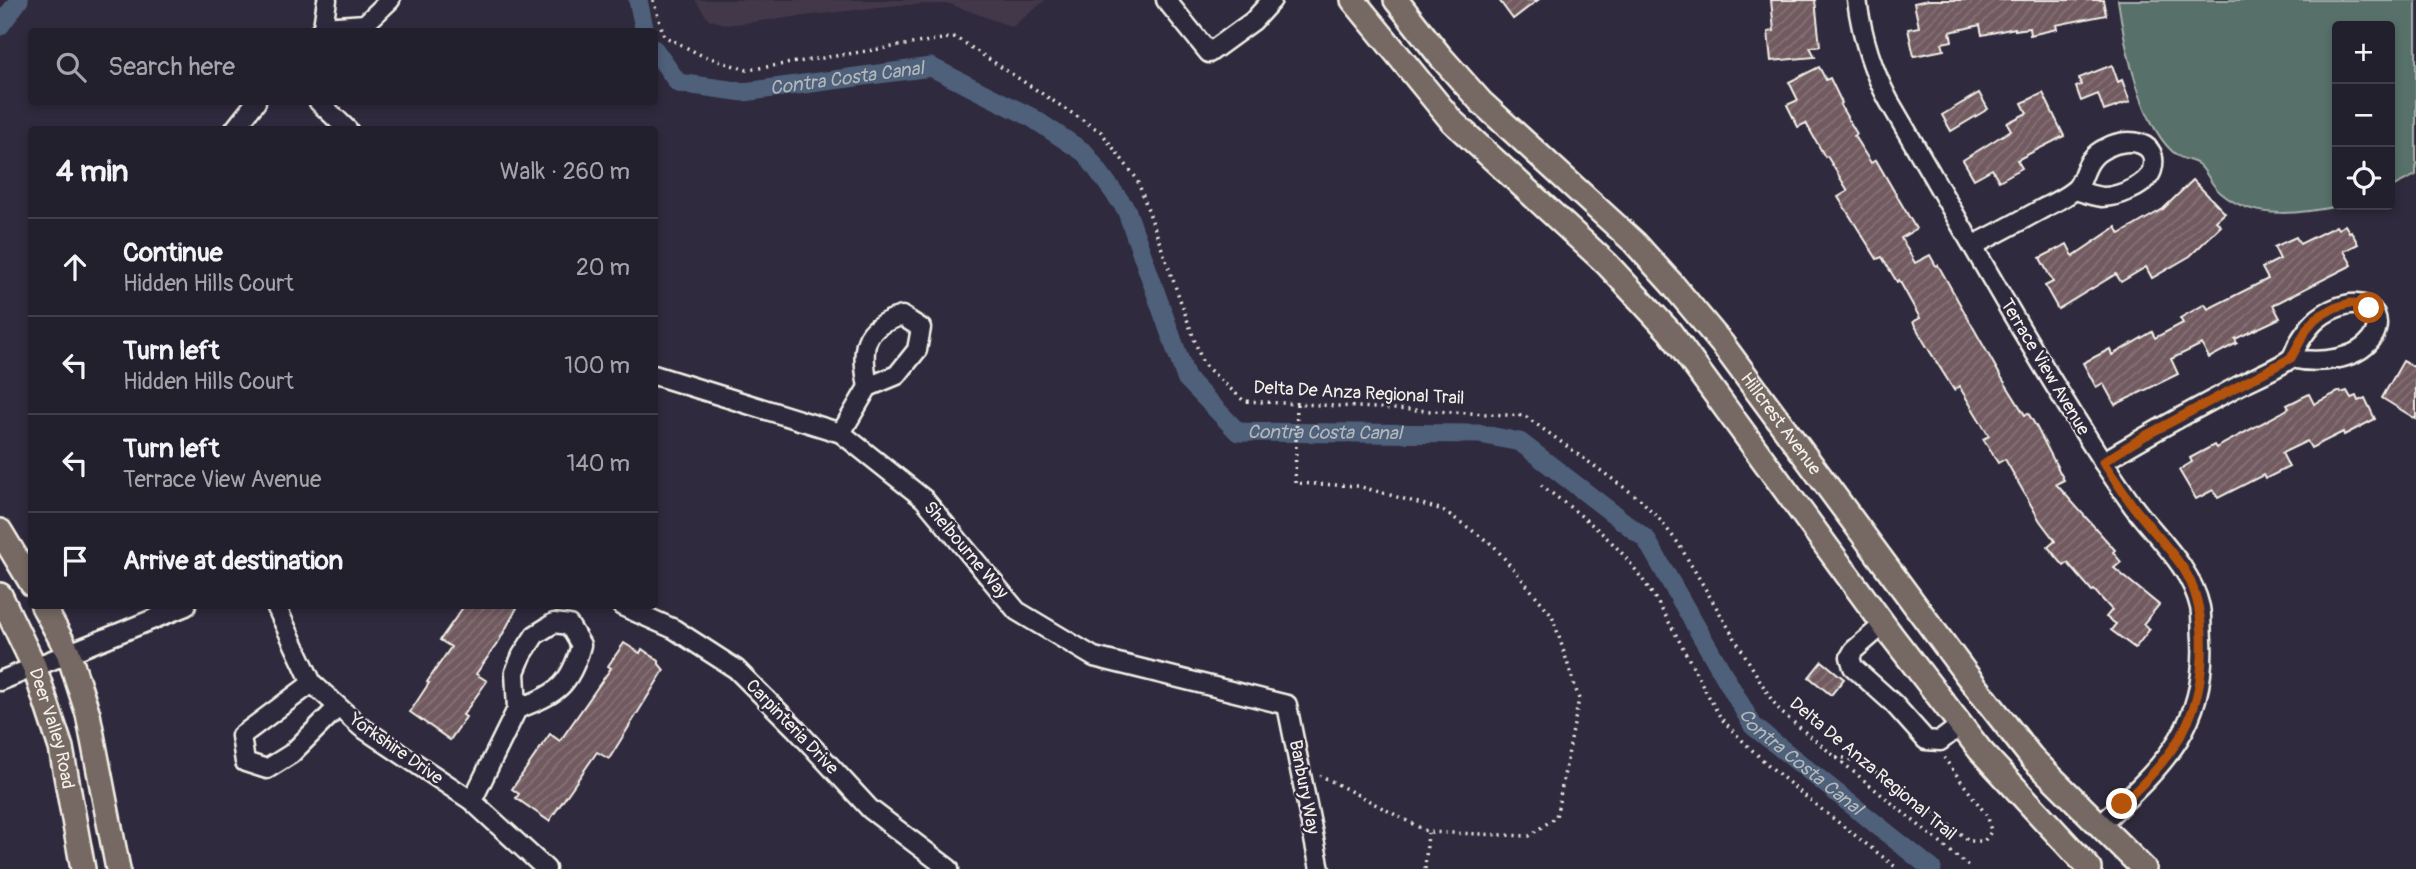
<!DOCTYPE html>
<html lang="en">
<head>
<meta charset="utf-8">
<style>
  :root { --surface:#23202e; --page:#2f2d3a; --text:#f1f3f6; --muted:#a3a3aa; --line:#403e4a }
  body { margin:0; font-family:Pangolin,sans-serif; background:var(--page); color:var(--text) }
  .controls { position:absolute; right:21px; top:21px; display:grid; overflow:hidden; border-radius:7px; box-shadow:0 4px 10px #0003 }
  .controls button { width:63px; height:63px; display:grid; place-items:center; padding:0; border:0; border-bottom:2px solid var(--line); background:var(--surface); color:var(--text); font:35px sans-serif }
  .stop { position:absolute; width:21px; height:21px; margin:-16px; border:5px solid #b45309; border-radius:50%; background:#fff }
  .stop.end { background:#b45309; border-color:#fff; box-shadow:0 2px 7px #0008 }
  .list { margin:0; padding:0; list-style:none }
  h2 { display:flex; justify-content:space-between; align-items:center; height:91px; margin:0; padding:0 28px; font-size:30px }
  h2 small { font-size:23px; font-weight:400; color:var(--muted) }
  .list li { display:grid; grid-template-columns:46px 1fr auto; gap:21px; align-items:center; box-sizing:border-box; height:98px; padding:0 28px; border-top:2px solid var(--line) }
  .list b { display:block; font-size:26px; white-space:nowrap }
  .list p { margin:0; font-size:23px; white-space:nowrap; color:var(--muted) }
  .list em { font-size:23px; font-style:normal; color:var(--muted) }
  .icon { flex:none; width:38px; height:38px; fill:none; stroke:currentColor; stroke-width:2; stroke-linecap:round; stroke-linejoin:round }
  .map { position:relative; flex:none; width:2416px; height:869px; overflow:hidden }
  .search { position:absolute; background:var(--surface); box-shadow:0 4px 10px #0003; left:28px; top:28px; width:630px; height:77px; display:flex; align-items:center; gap:18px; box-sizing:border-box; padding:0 24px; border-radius:7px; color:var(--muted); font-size:26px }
  .panel { position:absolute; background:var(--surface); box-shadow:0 4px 10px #0003; left:28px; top:126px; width:630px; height:483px; border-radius:7px }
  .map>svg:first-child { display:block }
  .built { fill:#433848 }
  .green { fill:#586f6a; stroke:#a6b0a9; stroke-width:2 }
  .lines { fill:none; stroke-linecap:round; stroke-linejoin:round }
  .canal { stroke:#4f607a; stroke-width:19 }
  .building { fill:url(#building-hatch); stroke:#f4f1e8; stroke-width:2 }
  .minor-casing { stroke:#f4f1e8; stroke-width:23 }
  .major-casing { stroke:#f4f1e8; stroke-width:28 }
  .path { stroke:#f4f1e8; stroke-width:3.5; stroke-dasharray:2 5; stroke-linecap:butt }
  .minor { stroke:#2f2a3d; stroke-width:18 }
  .major { stroke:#766964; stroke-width:23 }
  .route { stroke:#b45309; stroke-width:9 }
  .labels { text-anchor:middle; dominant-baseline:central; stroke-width:5; stroke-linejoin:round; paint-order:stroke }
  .street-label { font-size:18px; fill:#f4f1e8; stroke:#2f2a3d }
  .water-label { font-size:19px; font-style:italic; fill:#b2b7bc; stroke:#2f2a3d }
</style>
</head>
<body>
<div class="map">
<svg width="2416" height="869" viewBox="0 0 2416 869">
  <defs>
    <pattern id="building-hatch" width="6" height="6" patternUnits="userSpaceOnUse" patternTransform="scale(1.75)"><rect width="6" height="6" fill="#715a60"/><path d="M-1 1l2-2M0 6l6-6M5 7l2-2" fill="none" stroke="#867277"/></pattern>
  </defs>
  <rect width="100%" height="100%" fill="#2f2a3d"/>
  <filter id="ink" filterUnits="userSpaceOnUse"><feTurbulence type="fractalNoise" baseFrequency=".0143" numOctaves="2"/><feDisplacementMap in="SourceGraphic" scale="14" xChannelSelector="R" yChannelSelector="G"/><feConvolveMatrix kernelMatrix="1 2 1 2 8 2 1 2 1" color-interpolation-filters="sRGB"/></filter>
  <g filter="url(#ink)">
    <path class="built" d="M695 0H1046L1012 27 950 4 898 5 727 25 708 19Z"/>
    <path class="green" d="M2118 0H2416V175L2390 188V26H2337V205H2344C2305 213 2254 222 2221 193 2211 186 2208 172 2198 164 2192 160 2184 160 2178 156 2141 130 2124 43 2118 0Z"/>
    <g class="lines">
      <g class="canal">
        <path d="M638 0 645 32"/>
        <path d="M0 26 19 0"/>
        <path id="s1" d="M654 49 678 83 744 92 931 67 1031 117 1085 153 1126 209 1186 378 1238 432 1480 434 1520 442 1646 539 1753 726 1932 869"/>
      </g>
    </g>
    <g class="building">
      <path d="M1499 0H1538L1513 19Z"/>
      <path d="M1771 0H1815L1820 46 1810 47 1815 57 1771 61 1768 32 1774 31Z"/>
      <path d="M1928 0H2103L2106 15 2056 25 2057 29 2030 35 2029 28 2015 30V28L1982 35 1980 25 1950 32 1952 41 1942 43 1944 50 1914 56 1908 29 1919 27 1914 3Z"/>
      <path d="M2112 65 2118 82 2122 80 2130 102 2104 111 2098 94 2081 101 2076 87 2081 85 2079 78Z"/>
      <path d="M1819 67 1826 80 1830 78 1842 103 1840 105 1857 134 1854 136 1871 163 1876 160 1916 229 1901 238 1915 263 1930 255 1936 266 1938 265 2000 375 2025 415 2028 413 2037 428 2064 480 2056 484 2115 550 2113 552 2121 562 2114 568 2159 605 2143 624 2150 629 2135 648 2111 630 2116 624 2106 617 2112 610 2094 590 2092 591 2068 563 2064 566 2048 547 2055 541 2040 521 2005 459 1998 463 1983 439 1989 436 1959 386 1954 390 1924 342 1913 322 1920 318 1899 280 1897 282 1882 257 1877 259 1838 197 1848 191 1827 156 1825 157 1806 123 1798 127 1787 105 1798 100 1789 82Z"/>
      <path d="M1979 93 1988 109 1951 131 1942 115Z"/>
      <path d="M2043 93 2064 136 2017 160 2022 168 1999 181 1992 169 1974 179 1963 160 2011 130 2007 123 2027 113 2022 103Z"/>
      <path d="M2193 180 2225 213 2216 221 2221 226 2190 256 2152 278 2146 267 2121 282 2116 274 2058 309 2045 286 2053 282 2040 258 2067 244 2073 256 2116 227 2120 234 2163 209Z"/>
      <path d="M2345 225 2349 232 2351 231 2358 244 2344 251 2352 265 2273 305 2280 318 2235 339 2237 343 2209 358 2202 344 2171 359 2178 374 2115 405 2103 383 2096 387 2083 363 2110 349 2112 355 2152 332 2155 338 2183 323 2180 318 2205 304 2208 309 2268 279 2262 268 2280 259 2274 247 2296 237 2300 244 2336 226 2338 229Z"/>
      <path d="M2403 361 2416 368V419L2382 398Z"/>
      <path d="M2340 391 2341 393 2347 391 2351 398 2356 396 2358 401 2365 398 2375 419 2344 435 2343 432 2311 448 2307 441 2282 453 2289 467 2265 479 2263 475 2218 498 2213 490 2196 499 2179 470 2192 462 2190 458 2214 445 2216 448 2281 413 2289 408 2287 405 2309 394 2314 404Z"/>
      <path d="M464 606H518L499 641 476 674 487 681 463 715 466 717 450 740 410 712 429 683 427 682 451 647 440 640Z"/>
      <path d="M624 643 640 653 642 649 659 661V664L664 670 609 759 597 752 549 821 516 798 519 794 512 789 550 734 560 741 611 668 608 666Z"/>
      <path d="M1822 661 1844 679 1831 695 1809 677Z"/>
    </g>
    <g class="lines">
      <defs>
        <g id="minor">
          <path d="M1166 0 1209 53 1253 21 1272 0"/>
          <path d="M1857 0C1862 37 1871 68 1889 101 1960 222 2027 345 2103 462 2113 477 2123 492 2133 506 2157 538 2191 567 2200 607 2202 617 2201 629 2202 639 2207 730 2159 768 2099 826"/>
          <path d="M323 27 365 24 390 0"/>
          <path d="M319 32 323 27 327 0"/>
          <path d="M319 102 348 130"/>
          <path d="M234 130 256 102"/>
          <path d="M1974 245C1996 234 2018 222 2040 210 2051 204 2063 199 2073 191 2087 182 2080 159 2108 147 2128 137 2160 141 2152 170 2147 186 2118 197 2102 197 2093 196 2085 193 2076 190"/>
          <path d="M654 375 841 433 924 499 1017 611 1094 657 1287 705 1320 869"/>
          <path d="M841 433 868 387 897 375 917 350 921 328 902 316C861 327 861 349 868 387"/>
          <path d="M2103 462C2149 433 2196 409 2244 383 2254 378 2284 365 2291 358 2294 355 2296 348 2298 344 2308 327 2318 315 2336 308 2349 303 2366 300 2375 314 2378 321 2377 329 2374 335 2360 361 2317 364 2291 358"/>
          <path d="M276 606 312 683 361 727 472 801 546 869"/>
          <path d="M622 606 674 629 736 669 795 728 870 809 949 869"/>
          <path d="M1884 624 1854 650 1850 657 1853 667 1893 703 1926 740 1940 741 1961 725"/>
          <path d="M0 681 186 606"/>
          <path d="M312 683 241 736 245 762 267 769 291 754 338 707"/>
          <path d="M472 801 517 709 515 672 522 655 535 635 554 623 569 625 581 645C570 687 556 694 517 709"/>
        </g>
        <g id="major">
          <path d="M1353 0 1452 121 1607 264 1670 332 1892 636 1980 750 2090 869"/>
          <path id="s2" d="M1396 0 1440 56 1481 102 1634 242 1672 284 1723 345 1966 674 2032 758 2144 869"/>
          <path d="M0 531 32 584"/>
          <path id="s3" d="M0 595 34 666 61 748 83 869"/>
          <path d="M43 606 68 652 88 714 118 869"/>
        </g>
      </defs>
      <use href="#minor" class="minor-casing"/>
      <use href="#major" class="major-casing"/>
      <g class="path">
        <path d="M653 0 664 36 701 55 747 70 955 37 1101 132 1137 179 1203 364 1244 401 1525 416 1640 499 1661 521 1678 543 1771 699 1782 713 1972 869"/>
        <path d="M1297 404 1295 483 1358 486 1443 510 1493 545 1552 615 1579 699 1556 817 1529 836 1428 832 1320 775"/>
        <path d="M1541 485C1569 507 1602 529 1626 558 1665 604 1690 666 1721 718 1773 776 1838 821 1898 869"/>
        <path d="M1836 757C1870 757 1940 819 1970 841H1984L1991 832 1988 817 1944 758"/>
        <path d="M1425 869 1428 833"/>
      </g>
      <use href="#minor" class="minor"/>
      <use href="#major" class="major"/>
    </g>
  </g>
  <g class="lines" filter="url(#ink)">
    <path class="route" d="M2122 804C2178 751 2206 714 2202 633 2200 610 2196 588 2183 568 2168 546 2149 527 2133 506 2122 491 2113 476 2103 462L2143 437 2291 358 2308 327 2316 318 2334 308 2350 303 2369 308"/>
  </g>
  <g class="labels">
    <g class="street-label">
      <text transform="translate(2045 367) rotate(59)">Terrace View Avenue</text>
      <text transform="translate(1359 393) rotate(3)">Delta De Anza Regional Trail</text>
      <text stroke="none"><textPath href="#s2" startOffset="574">Hillcrest Avenue</textPath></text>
      <text transform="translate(966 550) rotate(50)">Shelbourne Way</text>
      <text transform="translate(792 727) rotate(46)">Carpinteria Drive</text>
      <text stroke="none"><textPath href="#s3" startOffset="144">Deer Valley Road</textPath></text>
      <text transform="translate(396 749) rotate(35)">Yorkshire Drive</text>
      <text transform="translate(1873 769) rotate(40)">Delta De Anza Regional Trail</text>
      <text transform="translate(1304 787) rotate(79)">Banbury Way</text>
    </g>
    <g class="water-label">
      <text stroke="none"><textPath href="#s1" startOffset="212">Contra Costa Canal</textPath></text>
      <text stroke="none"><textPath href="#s1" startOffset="884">Contra Costa Canal</textPath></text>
      <text stroke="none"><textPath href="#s1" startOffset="1514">Contra Costa Canal</textPath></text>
    </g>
  </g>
</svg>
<div class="controls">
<button>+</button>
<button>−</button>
<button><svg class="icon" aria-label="locate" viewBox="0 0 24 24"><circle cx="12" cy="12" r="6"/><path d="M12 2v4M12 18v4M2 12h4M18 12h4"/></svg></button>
</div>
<div class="stop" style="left:2369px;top:308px"></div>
<div class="stop end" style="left:2122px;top:804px"></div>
<div class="search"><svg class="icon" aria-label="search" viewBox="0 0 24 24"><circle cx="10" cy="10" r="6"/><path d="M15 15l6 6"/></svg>Search here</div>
<section class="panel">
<h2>4 min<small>Walk · 260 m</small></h2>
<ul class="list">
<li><svg class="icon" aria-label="ahead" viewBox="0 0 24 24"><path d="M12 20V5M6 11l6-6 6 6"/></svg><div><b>Continue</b><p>Hidden Hills Court</p></div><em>20 m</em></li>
<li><svg class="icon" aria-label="left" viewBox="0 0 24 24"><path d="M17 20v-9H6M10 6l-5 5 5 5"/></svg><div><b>Turn left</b><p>Hidden Hills Court</p></div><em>100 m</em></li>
<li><svg class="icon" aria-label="left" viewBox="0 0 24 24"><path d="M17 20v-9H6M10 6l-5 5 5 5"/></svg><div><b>Turn left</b><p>Terrace View Avenue</p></div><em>140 m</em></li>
<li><svg class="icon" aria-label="arrive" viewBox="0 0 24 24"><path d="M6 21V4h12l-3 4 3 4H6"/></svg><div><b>Arrive at destination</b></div></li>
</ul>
</section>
</div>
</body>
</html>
